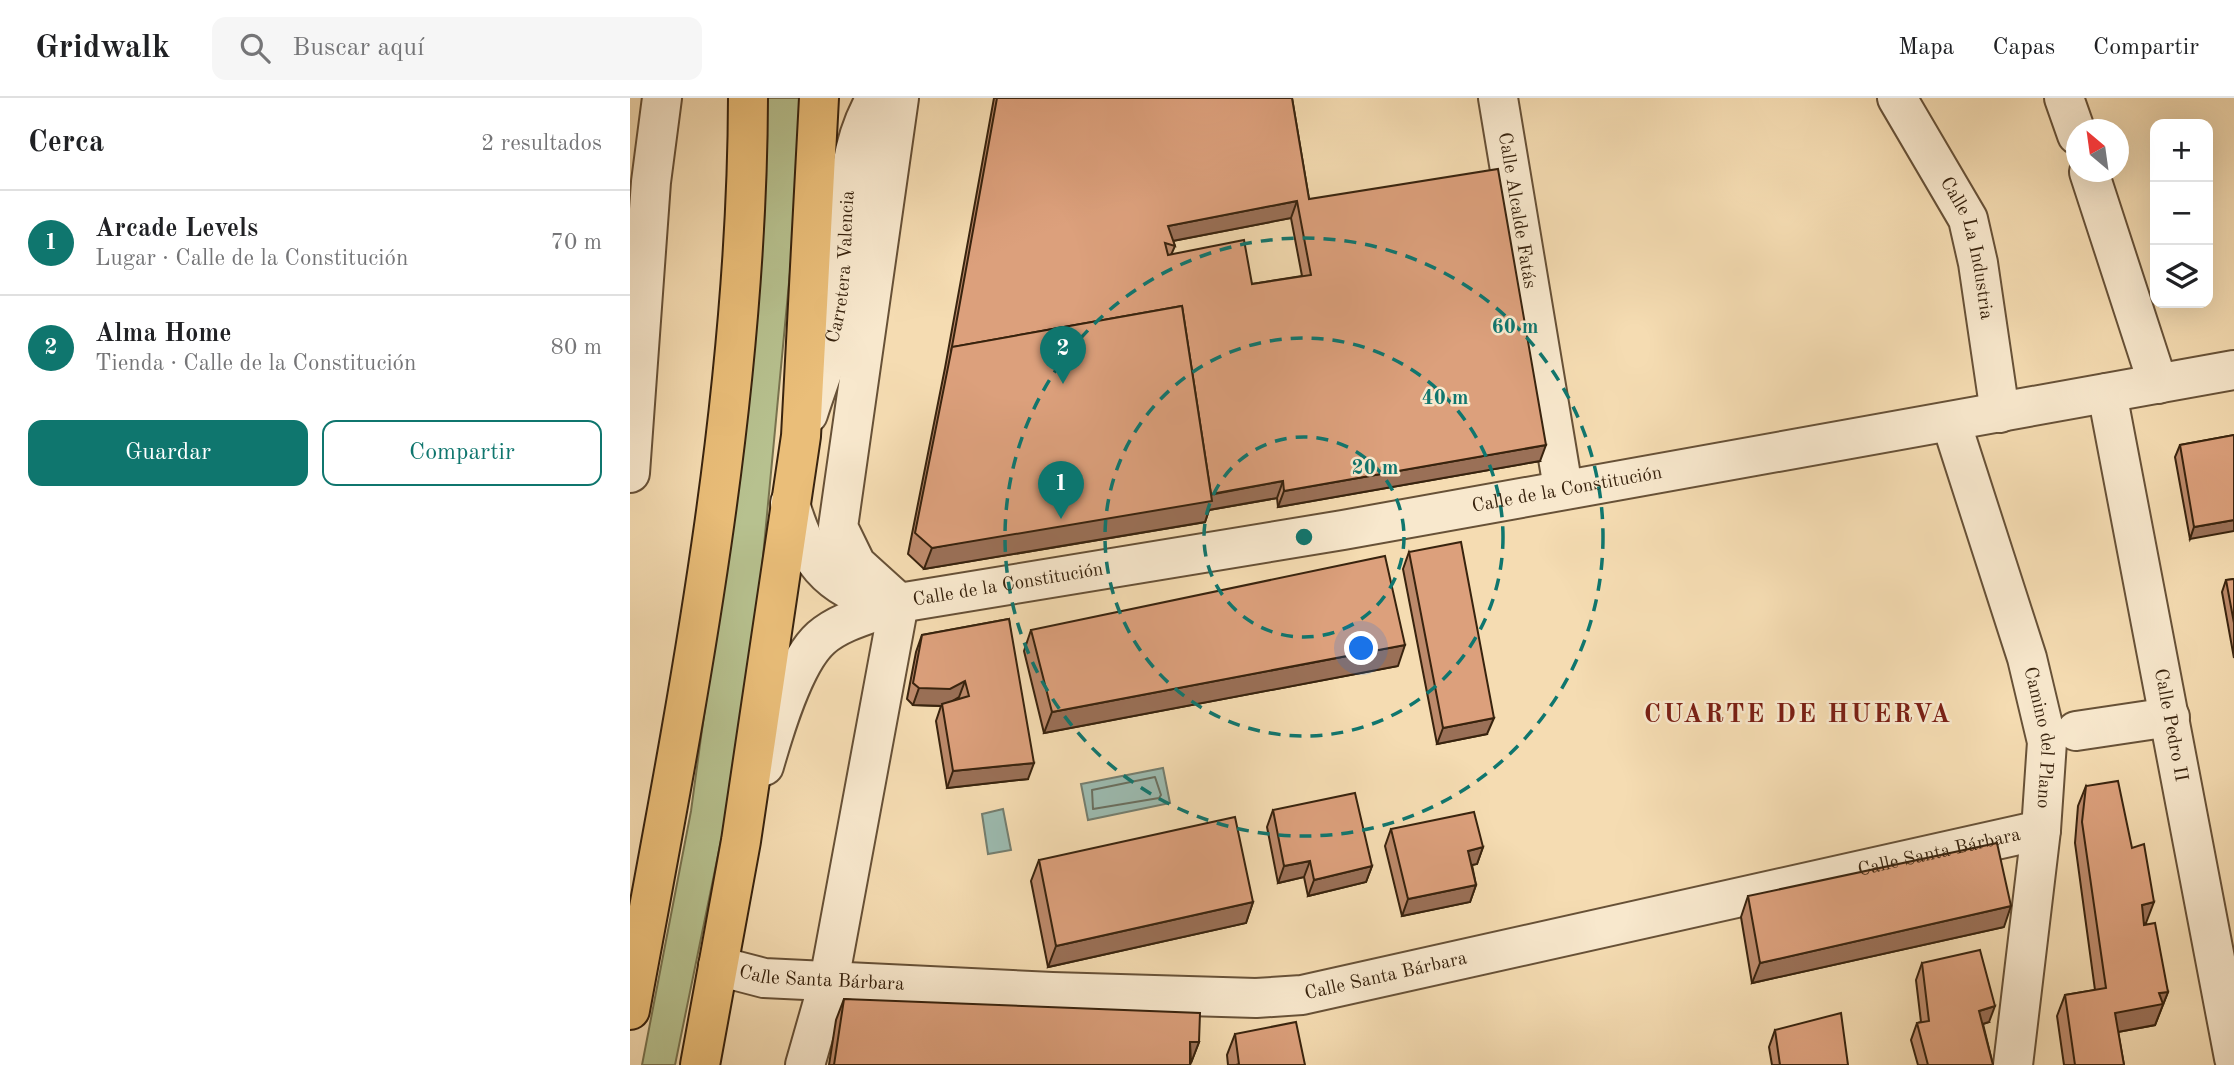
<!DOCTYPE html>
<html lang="es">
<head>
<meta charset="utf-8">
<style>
  :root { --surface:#fff; --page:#f6f6f6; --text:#202124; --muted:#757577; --line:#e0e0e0; --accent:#0f766e }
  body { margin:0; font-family:"Old Standard TT",serif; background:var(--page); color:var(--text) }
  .controls { position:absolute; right:21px; top:21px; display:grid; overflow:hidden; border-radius:14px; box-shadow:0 7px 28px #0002 }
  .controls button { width:63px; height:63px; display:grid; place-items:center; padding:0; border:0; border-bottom:2px solid var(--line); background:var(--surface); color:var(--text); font:35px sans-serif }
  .compass { position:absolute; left:1436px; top:21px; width:63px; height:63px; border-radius:50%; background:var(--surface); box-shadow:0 7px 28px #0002; rotate:331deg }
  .you { position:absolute; left:732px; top:551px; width:24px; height:24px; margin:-18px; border:5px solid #fff; border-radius:50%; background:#1a73e8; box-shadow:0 0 0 10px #1a73e833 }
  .badge { display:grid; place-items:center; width:46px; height:46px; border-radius:50%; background:var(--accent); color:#fff; font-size:23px; font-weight:700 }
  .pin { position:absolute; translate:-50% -58px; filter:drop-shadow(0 2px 4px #0008) }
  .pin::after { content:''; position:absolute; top:37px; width:24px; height:21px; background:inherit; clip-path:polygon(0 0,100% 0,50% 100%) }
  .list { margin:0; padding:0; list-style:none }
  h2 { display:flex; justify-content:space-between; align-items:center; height:91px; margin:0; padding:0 28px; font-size:30px }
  h2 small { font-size:23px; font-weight:400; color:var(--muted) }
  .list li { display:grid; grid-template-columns:46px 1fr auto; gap:21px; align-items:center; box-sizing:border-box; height:105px; padding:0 28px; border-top:2px solid var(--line) }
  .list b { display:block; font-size:26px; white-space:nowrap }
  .list p { margin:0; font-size:23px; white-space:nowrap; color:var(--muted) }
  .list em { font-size:23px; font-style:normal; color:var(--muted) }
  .actions { display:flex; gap:14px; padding:21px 28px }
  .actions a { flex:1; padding:16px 0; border:2px solid var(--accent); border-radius:14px; text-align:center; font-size:24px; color:var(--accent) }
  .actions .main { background:var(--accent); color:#fff }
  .icon { flex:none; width:38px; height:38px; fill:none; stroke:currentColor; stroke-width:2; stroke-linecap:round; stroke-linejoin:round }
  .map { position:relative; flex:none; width:1604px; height:967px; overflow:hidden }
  header { display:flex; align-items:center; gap:42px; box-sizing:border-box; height:98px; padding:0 35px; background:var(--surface); border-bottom:2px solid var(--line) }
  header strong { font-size:33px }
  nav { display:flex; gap:38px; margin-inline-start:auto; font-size:24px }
  .search { width:490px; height:63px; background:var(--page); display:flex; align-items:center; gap:18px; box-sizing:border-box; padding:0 24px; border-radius:14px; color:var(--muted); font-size:26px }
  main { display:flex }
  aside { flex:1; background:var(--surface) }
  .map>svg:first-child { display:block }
  .green { fill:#b7c18f; stroke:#78724e; stroke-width:2 }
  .water { fill:#9cbbb0; stroke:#747e6f; stroke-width:2 }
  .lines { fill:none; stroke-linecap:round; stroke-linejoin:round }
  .shore { stroke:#6a6f5f; stroke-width:2 }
  .minor-casing { stroke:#675137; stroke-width:42 }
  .highway-casing { stroke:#38230e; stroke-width:42 }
  .minor { stroke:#f8e8cd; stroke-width:38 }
  .highway { stroke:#eabe79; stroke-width:38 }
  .wall { fill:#bd8a6b; stroke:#38230e; stroke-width:2; fill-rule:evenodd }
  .shaded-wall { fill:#9a7057; stroke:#38230e; stroke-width:2 }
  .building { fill:#dca07c; stroke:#38230e; stroke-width:2; fill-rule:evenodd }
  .ring { fill:none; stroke:#0f766e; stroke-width:3.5; stroke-dasharray:12 9 }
  .labels { text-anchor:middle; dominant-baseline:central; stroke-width:5; stroke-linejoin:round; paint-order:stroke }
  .street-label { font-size:19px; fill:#38230e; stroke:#f8e8cd }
  .district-label { font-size:26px; font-weight:bold; letter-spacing:2px; fill:#7a1f14; stroke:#f8e8cd }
  .centre { fill:#0f766e; stroke:#f8e8cd; stroke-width:3.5 }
  .ring-label { font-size:21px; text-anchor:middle; font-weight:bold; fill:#0f766e; stroke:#f8e8cd; stroke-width:5; stroke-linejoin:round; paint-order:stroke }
</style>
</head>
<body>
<header>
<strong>Gridwalk</strong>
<div class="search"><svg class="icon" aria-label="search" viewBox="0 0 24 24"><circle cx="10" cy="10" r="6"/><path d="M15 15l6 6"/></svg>Buscar aquí</div>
<nav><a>Mapa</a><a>Capas</a><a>Compartir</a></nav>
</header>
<main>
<aside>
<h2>Cerca<small>2 resultados</small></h2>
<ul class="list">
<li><span class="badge">1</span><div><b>Arcade Levels</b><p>Lugar · Calle de la Constitución</p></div><em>70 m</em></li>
<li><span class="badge">2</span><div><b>Alma Home</b><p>Tienda · Calle de la Constitución</p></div><em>80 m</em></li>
</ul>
<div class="actions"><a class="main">Guardar</a><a>Compartir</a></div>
</aside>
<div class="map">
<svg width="1604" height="967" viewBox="0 0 1604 967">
  <rect width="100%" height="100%" fill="#f5dcb2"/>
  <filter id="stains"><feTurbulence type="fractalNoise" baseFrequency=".00286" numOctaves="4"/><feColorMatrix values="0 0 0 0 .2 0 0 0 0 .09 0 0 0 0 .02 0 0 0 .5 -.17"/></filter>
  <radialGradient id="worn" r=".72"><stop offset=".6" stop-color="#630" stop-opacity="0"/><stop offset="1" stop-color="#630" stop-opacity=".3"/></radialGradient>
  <path class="green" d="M126 0H170V69L119 606 45 967H12L61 713 122 263Z"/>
  <g class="water">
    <path d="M533 670 540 705 458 722 451 686Z"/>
    <path d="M373 711 381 752 358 756 352 716Z"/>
  </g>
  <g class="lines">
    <path class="shore" d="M525 679 531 697 529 700 463 711 462 692Z"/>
    <defs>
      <g id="minor">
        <path d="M269 0 208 429 226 466 269 505"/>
        <path id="s1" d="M868 0 933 390"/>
        <path id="s2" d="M1267 0 1338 121 1348 165 1370 315"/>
        <path d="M1434 0 1447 37"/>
        <path d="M1459 74 1528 286"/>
        <path id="s3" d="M1477 295 1604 960"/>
        <path id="s4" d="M178 316C188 284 202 251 209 219 224 144 205 70 246 0"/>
        <path id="s5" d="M1321 324 1397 560 1417 644 1411 732 1383 967"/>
        <path d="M0 375 21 84 32 0"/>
        <path d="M160 405C174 456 198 493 254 503"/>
        <path d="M1446 633 1540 619"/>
        <path id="s6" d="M134 668C144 633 164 564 191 540 211 522 245 515 269 505L713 432 1604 272"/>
        <path id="s7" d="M88 868 134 880 422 894 626 900 672 897 1411 732"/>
        <path d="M175 967 199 883 269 505"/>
      </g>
      <g id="highway">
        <path d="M0 912C56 610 117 308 118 0"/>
        <path d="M70 967 111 743 171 338 189 0"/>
      </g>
    </defs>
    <use href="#minor" class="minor-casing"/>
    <use href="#highway" class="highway-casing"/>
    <use href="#minor" class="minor"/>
    <use href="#highway" class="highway"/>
  </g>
  <g class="wall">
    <path d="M364 0H662L679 101 910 363 648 409 647 400 579 412 575 424 294 471 278 456 315 270ZM661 120 672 178 622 186 541 157 545 148 543 143Z"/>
    <path d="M1604 337 1560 441 1545 359 1550 347Z"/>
    <path d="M779 454 857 636 807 646 773 471Z"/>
    <path d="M1604 481V560L1592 494 1596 482Z"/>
    <path d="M379 521 398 681 317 690 306 623 311 608 283 607 277 601 286 554 292 537Z"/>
    <path d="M401 532 768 568 414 635 394 553Z"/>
    <path d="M1456 688 1516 825H1514L1538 894 1525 927 1488 934 1494 967H1434L1427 918 1435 897 1465 892 1445 745 1448 708Z"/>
    <path d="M643 712 742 768 736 784 678 798 674 779 648 785 637 729Z"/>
    <path d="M761 731 853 749 847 766 842 767 846 787 840 804 772 818 755 748Z"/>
    <path d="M409 762 623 804 616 825 418 869 401 783Z"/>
    <path d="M1118 798 1374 829 1122 885 1111 819Z"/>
    <path d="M1292 865 1359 924 1353 926 1363 967H1288L1281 942 1287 925 1291 924 1286 882Z"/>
    <path d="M214 901 569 944 560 967H199L206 922Z"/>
    <path d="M1145 932 1218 967H1142L1139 949Z"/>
    <path d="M605 936 675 967H598L597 957Z"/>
  </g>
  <g class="shaded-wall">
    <path d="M667 103 661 120 532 145 538 128Z"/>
    <path d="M916 347 910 363 648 409 654 393Z"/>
    <path d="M653 383 647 400 579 412 575 424 294 471 302 450Z"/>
    <path d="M1604 422V433L1560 441 1564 429Z"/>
    <path d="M775 547 768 568 414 635 422 614Z"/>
    <path d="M335 583 329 599 314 608 283 607 289 590Z"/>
    <path d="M864 620 857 636 807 646 813 630Z"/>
    <path d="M404 665 398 681 317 690 323 673Z"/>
    <path d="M853 749 847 766 832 769 838 753Z"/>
    <path d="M680 763 674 779 648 785 654 768Z"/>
    <path d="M742 768 736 784 678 798 684 782Z"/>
    <path d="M846 787 840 804 772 818 778 801Z"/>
    <path d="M623 804 616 825 418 869 426 848Z"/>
    <path d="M1524 804 1516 825 1505 828 1512 807Z"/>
    <path d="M1381 808 1374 829 1122 885 1130 865Z"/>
    <path d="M1538 894 1525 927 1477 936 1485 915 1529 895Z"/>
    <path d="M1365 908 1359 924 1343 929 1349 913Z"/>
    <path d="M560 944H569L561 965Z"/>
  </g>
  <g class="building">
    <path d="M367 0H662L679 101 868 71 916 347 654 393 653 383 581 396 552 208 322 249 321 254ZM667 103 681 177 622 186 614 142 538 157 535 145 545 148 538 128Z"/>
    <path d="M552 208 582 403 302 450 285 435 322 249Z"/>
    <path d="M1604 337V422L1564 429 1550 347Z"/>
    <path d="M831 444 864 620 813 630 779 454Z"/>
    <path d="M755 458 775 547 422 614 401 532Z"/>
    <path d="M1604 481V525L1596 482Z"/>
    <path d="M379 521 404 665 323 673 312 606 339 598 335 583 320 591 289 590 283 585 292 537Z"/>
    <path d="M1488 683 1502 750 1514 746 1524 804 1512 807 1514 827 1525 825 1538 894 1529 895 1533 906 1485 915 1494 967H1445L1435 897 1476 890 1452 724 1456 688Z"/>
    <path d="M725 695 742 768 684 782 680 763 654 768 643 712Z"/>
    <path d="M844 714 853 749 838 753 846 787 778 801 761 731Z"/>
    <path d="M605 719 623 804 426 848 409 762Z"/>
    <path d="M1367 745 1381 808 1130 865 1118 798Z"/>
    <path d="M1350 852 1365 908 1349 913 1363 967H1298L1287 925 1299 923 1292 865Z"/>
    <path d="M214 901 570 915 569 944H560V967H204Z"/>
    <path d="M1211 915 1218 967H1150L1145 932Z"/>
    <path d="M666 924 675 967H606L609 966 605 936Z"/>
  </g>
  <g class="ring">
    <circle cx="674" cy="439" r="100"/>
    <circle cx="674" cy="439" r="199"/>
    <circle cx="674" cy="439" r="299"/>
  </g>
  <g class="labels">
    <g class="street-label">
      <text stroke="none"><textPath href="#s1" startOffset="114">Calle Alcalde Fatás</textPath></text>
      <text stroke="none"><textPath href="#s2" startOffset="168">Calle La Industria</textPath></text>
      <text stroke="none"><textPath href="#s4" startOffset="152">Carretera Valencia</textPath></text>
      <text stroke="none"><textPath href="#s6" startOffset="905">Calle de la Constitución</textPath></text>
      <text stroke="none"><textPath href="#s6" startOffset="338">Calle de la Constitución</textPath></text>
      <text stroke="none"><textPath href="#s3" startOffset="338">Calle Pedro II</textPath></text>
      <text stroke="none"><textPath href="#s5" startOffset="329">Camino del Plano</textPath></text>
      <text stroke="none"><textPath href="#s7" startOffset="1239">Calle Santa Bárbara</textPath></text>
      <text stroke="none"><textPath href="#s7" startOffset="672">Calle Santa Bárbara</textPath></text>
      <text stroke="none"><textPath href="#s7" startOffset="105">Calle Santa Bárbara</textPath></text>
    </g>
    <g class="district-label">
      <text x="1168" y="617">CUARTE DE HUERVA</text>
    </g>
  </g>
  <circle cx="674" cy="439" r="10" class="centre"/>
  <g class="ring-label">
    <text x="885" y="235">60 m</text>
    <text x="815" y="306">40 m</text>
    <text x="745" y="376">20 m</text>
  </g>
  <rect width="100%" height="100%" filter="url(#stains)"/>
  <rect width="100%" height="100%" fill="url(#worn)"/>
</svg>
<div class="controls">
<button>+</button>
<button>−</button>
<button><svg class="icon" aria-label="layers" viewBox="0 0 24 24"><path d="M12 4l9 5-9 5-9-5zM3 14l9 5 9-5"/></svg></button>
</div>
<svg class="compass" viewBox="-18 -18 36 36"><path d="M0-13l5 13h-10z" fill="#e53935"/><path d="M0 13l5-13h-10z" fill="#757577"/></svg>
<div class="you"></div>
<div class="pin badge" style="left:431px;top:421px">1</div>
<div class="pin badge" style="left:433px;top:286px">2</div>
</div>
</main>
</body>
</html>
